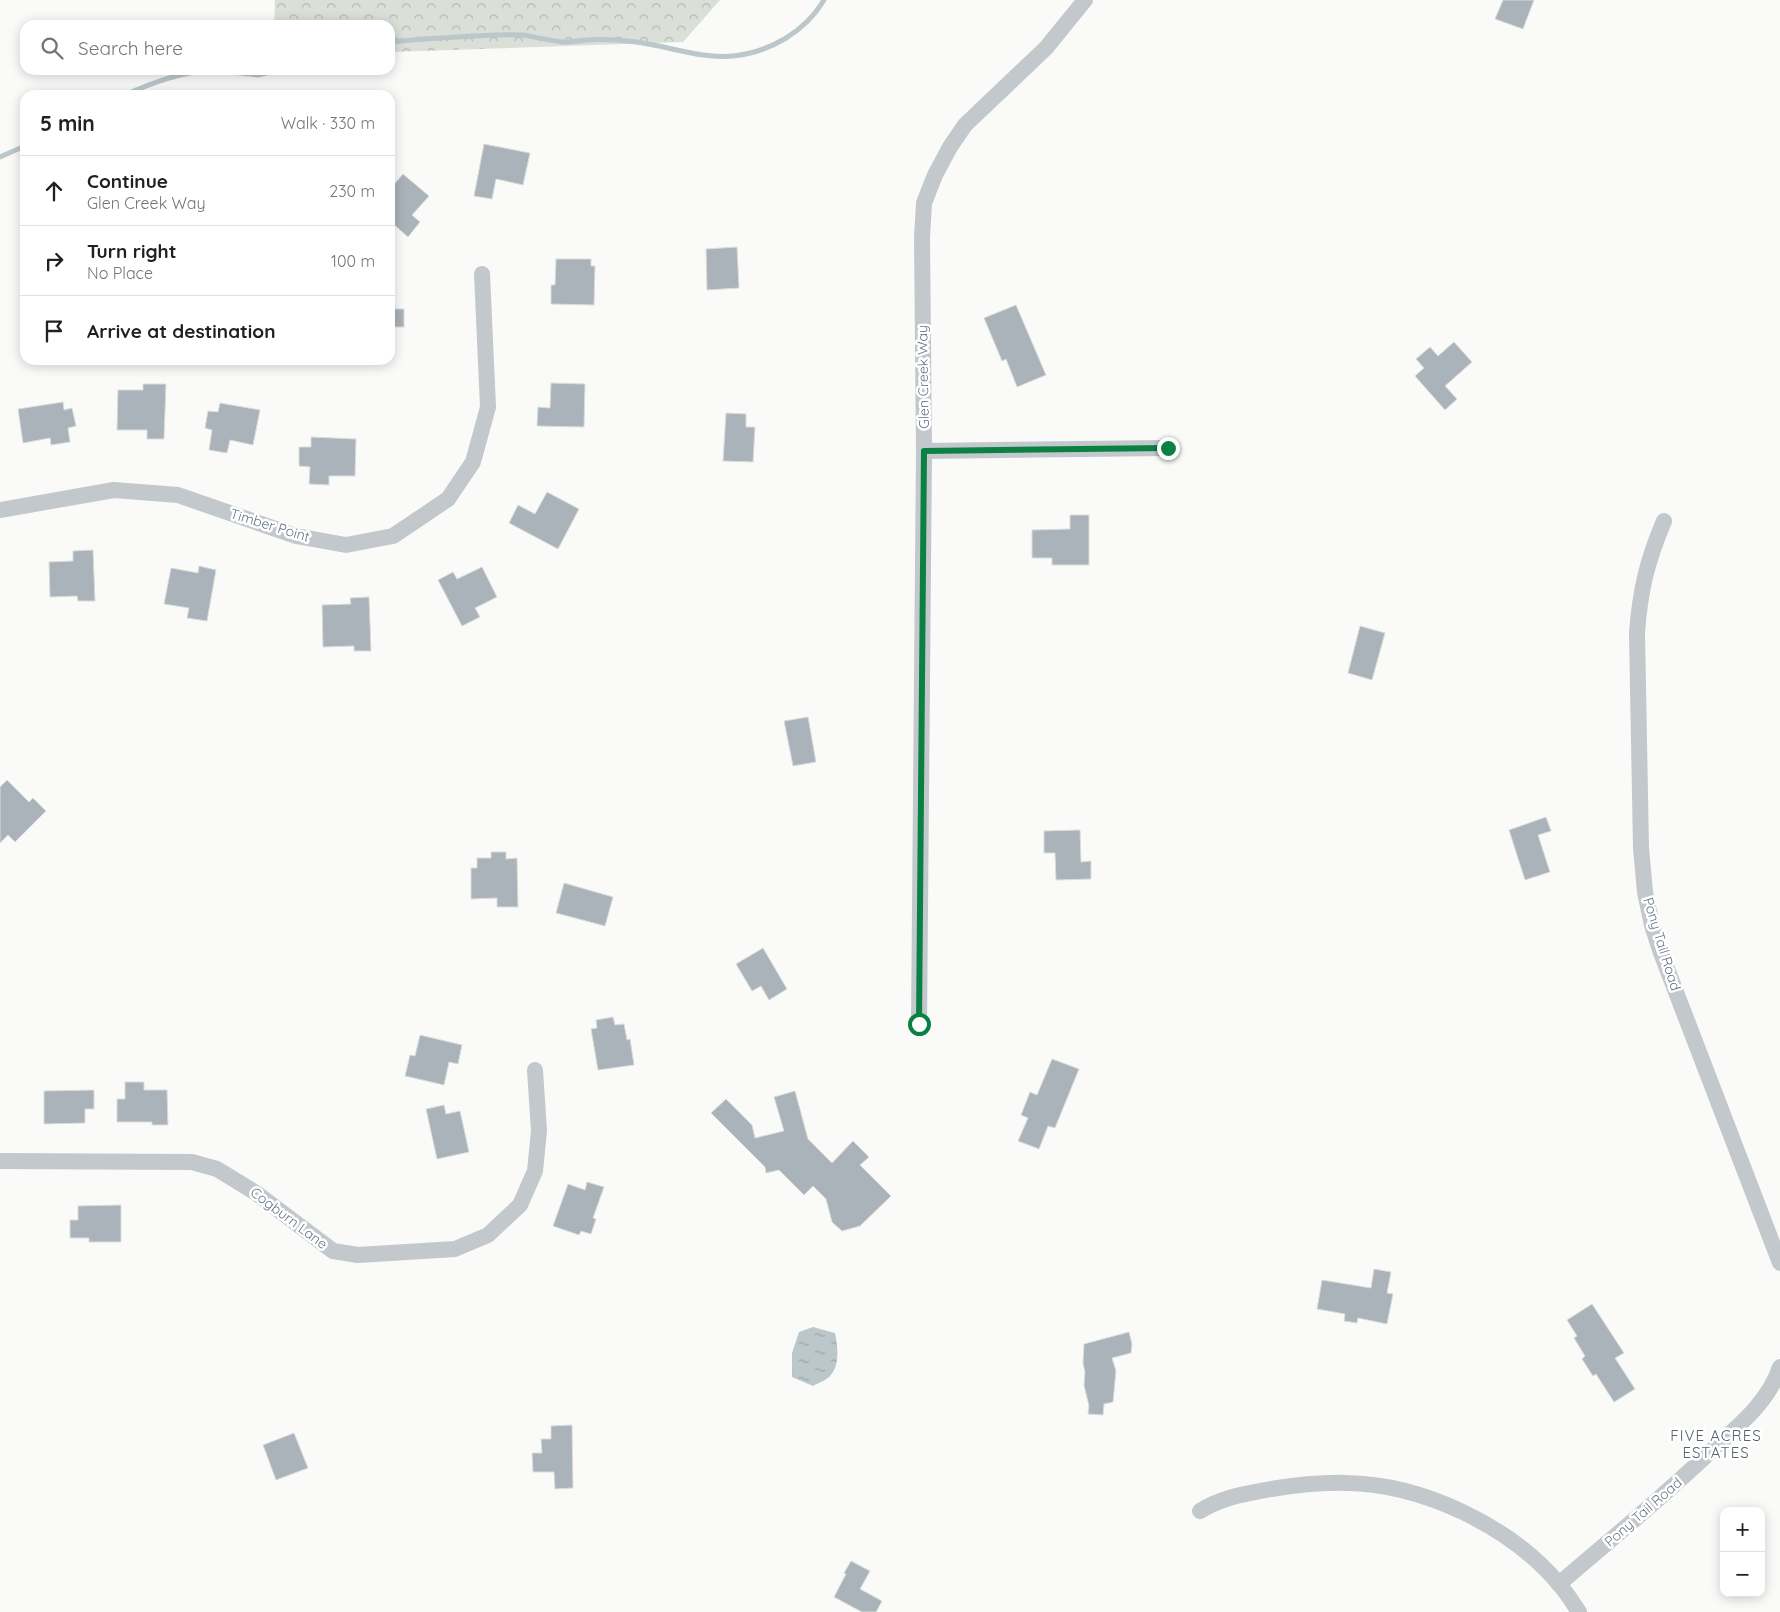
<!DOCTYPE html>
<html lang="en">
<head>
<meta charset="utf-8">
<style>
  :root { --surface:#fff; --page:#f2f2f2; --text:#202124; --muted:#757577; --line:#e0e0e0 }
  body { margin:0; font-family:Quicksand,sans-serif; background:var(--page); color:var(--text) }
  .controls { position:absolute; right:15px; bottom:15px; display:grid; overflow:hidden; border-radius:10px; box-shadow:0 2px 12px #0003 }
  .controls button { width:45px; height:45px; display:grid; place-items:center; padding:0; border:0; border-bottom:1px solid var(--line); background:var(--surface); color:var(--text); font:25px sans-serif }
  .stop { position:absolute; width:15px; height:15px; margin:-11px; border:4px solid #0b8043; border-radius:50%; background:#fff }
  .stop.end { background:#0b8043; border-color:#fff; box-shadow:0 1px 5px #0008 }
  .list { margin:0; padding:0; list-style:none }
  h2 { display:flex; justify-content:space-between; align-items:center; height:65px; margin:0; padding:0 20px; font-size:21px }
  h2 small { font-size:16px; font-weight:400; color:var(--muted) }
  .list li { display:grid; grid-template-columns:32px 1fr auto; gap:15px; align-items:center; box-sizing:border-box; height:70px; padding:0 20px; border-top:1px solid var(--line) }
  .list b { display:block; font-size:19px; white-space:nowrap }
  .list p { margin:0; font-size:16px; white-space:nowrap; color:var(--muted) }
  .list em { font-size:16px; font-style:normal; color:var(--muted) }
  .icon { flex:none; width:28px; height:28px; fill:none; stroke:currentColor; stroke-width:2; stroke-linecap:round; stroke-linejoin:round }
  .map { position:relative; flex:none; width:1780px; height:1612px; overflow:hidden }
  .search { position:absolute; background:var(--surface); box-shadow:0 2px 12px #0003; left:20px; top:20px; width:375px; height:55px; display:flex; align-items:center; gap:12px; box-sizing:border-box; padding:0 18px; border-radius:15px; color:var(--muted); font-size:19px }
  .panel { position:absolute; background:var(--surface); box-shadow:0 2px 12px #0003; left:20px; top:90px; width:375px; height:275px; border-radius:15px }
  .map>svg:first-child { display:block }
  .forest { fill:url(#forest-crowns) }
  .water { fill:url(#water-ripples) }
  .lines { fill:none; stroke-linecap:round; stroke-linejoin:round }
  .stream { stroke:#bbc7cb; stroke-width:5 }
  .building { fill:#aab3b9; stroke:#dcdcda }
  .street { stroke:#c3c8cc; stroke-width:16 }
  .route { stroke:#0b8043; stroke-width:6 }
  .labels { text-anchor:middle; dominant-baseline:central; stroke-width:5; stroke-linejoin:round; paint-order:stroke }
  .street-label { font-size:14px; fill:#657683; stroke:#fff }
  .neighbourhood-label { font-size:15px; letter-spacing:1px; fill:#57646e; stroke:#fff }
</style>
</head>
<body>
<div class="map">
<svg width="1780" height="1612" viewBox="0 0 1780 1612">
  <defs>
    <pattern id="forest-crowns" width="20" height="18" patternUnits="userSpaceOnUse" patternTransform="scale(1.25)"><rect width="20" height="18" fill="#dadfd7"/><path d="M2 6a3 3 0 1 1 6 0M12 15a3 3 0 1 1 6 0" fill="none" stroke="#b4b9b4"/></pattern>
    <pattern id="water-ripples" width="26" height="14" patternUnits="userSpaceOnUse" patternTransform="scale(1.25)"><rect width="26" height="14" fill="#bbc7cb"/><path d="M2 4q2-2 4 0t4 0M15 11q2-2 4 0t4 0" fill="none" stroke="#9ca6aa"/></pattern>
  </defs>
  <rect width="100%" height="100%" fill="#fafaf8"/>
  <path class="forest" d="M275 0H720L683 42 390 52V25H274Z"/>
  <path class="water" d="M813 1327 835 1333C838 1346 840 1366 830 1376 827 1380 818 1383 813 1386L792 1377V1353L799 1332Z"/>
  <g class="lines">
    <g class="stream">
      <path d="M390 42C418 39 446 38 473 36 490 35 506 34 523 35 536 37 550 41 564 42 571 42 579 41 587 40 603 39 620 40 636 42 669 46 699 59 733 56 770 52 805 32 824 0"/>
      <path d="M215 70 258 75 279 70"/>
      <path d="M125 95C153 82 179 73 209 70"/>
      <path d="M0 157 25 146"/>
    </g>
  </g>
  <g class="building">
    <path d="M1503 0H1534L1523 29 1495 19Z"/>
    <path d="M484 144 530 153 523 185 496 179 492 199 474 196Z"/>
    <path d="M403 174 429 196 412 215 420 222 408 237 390 221V189Z"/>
    <path d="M737 247 739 288 707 290 706 249Z"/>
    <path d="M556 259H591V266H595L594 305 551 304V285H555Z"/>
    <path d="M1016 305 1046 375 1017 387 1006 359 1002 361 984 318Z"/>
    <rect x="390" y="309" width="14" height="18"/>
    <path d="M1454 342 1472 362 1445 386 1457 399 1445 410 1415 376 1424 368 1416 359 1430 347 1438 356Z"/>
    <path d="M551 383 585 384 584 427 537 426 538 407 550 408Z"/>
    <path d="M143 384H166L164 439H147V430H117L118 390H143Z"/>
    <path d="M63 402 64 410 72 408 76 426 68 428 70 442 51 445 50 438 23 443 18 409Z"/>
    <path d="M220 403 260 410 253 445 230 440 227 453 209 450 212 430 205 428 208 411 218 412Z"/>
    <path d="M726 413 746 414V427H755L753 462 723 461Z"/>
    <path d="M311 437 356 439 355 476H329V485L309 484 310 467 299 466V447H311Z"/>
    <path d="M547 492 579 509 558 549 509 523 518 505 535 514Z"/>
    <path d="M1070 515H1089V565H1052V558H1032V530L1070 529Z"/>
    <path d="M93 550 95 601H78L77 596 50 597 49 562 73 561V551Z"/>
    <path d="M199 566 216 570 207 621 187 618 189 608 164 604 171 568 198 573Z"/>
    <path d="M482 567 497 597 475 608 480 617 462 626 438 580 453 572 457 579Z"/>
    <path d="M369 597 371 651H354V646L323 647 322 605 351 604 350 598Z"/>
    <path d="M1360 626 1385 633 1372 680 1348 673Z"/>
    <path d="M808 717 816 762 793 766 784 721Z"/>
    <path d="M7 780 29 802 33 798 46 811 15 842 8 835 0 843V787Z"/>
    <path d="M1546 817 1551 831 1538 835 1550 872 1525 880 1509 830Z"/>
    <path d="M1080 830 1081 862 1091 861V879L1056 880 1055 853H1044V831Z"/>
    <path d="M491 852H506V859L517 858 518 907H497V898L471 899V868H477V858H491Z"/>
    <path d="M564 883 613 897 605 926 556 913Z"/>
    <path d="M763 948 787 989 769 1000 761 986 752 991 736 964Z"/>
    <path d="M613 1017 615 1025 624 1024 627 1040 630 1039 634 1065 598 1070 591 1029 597 1028 596 1020Z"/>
    <path d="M420 1035 462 1045 458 1064 449 1062 444 1085 405 1076 410 1055 415 1056Z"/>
    <path d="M1052 1059 1079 1069 1055 1128 1048 1126 1039 1149 1018 1141 1028 1118 1021 1115 1030 1092 1037 1095Z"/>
    <path d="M125 1082H144V1090H167L168 1125H152V1122H117V1099H125Z"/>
    <path d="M94 1090V1109H85V1123L44 1124V1091Z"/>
    <path d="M795 1091 808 1139 832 1163 853 1141 869 1157 860 1165 891 1196 860 1226 842 1231 832 1222 826 1199 813 1186 804 1195 779 1170 766 1173 765 1167 711 1113 726 1099 752 1125 755 1138 784 1131 774 1097Z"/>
    <path d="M444 1105 446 1114 460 1111 469 1152 437 1159 426 1109Z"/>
    <path d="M587 1182 604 1187 593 1218 596 1219 591 1234 581 1231 579 1235 553 1226 568 1184 585 1190Z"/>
    <path d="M121 1205V1242H89V1238H70V1220H78V1206Z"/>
    <path d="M1374 1269 1391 1272 1387 1293 1393 1294 1387 1324 1358 1318 1357 1323 1344 1321 1345 1314 1317 1309 1322 1280 1371 1288Z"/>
    <path d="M1592 1304 1624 1353 1615 1358 1635 1389 1614 1402 1596 1374 1593 1376 1582 1359 1585 1356 1574 1338 1577 1336 1567 1320Z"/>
    <path d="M1129 1332 1132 1344 1131 1353 1112 1358 1116 1371 1113 1402 1104 1404 1103 1415 1088 1414 1089 1406 1084 1385 1085 1372 1083 1363 1084 1344Z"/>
    <path d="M572 1425 573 1488 555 1489 554 1472H533L532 1453H542L541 1439H551V1426Z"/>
    <path d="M294 1433 308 1468 276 1480 263 1445Z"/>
    <path d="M851 1561 870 1571 860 1589 882 1601 876 1612H862L834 1597 846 1574 844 1573Z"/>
  </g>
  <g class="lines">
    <g class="street">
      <path d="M924 451 1168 448"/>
      <path d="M0 510 114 490 178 495 296 536 346 545 393 536 448 499 473 462 488 407 482 274"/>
      <path d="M1664 521C1647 561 1640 591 1637 633L1641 848 1645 892 1652 925 1661 953 1780 1263"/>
      <path d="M919 1024 924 451 922 237 924 203 935 175 950 147 965 125 1046 48 1085 0"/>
      <path d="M0 1161 192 1162 217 1169 256 1193 333 1251 358 1255 455 1249 488 1235 520 1205 535 1171 539 1131 535 1070"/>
      <path d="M1200 1511C1222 1497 1246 1494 1271 1489 1296 1485 1321 1482 1346 1483 1423 1484 1510 1526 1559 1584 1567 1593 1573 1603 1579 1612"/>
      <path d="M1559 1584C1610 1540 1662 1498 1711 1451 1737 1427 1769 1402 1780 1367"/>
    </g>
  </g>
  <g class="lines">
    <path class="route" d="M919 1024 924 451 1168 448"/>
  </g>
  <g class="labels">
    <g class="street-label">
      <text transform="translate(923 377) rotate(-91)">Glen Creek Way</text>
      <text transform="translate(270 525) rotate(17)">Timber Point</text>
      <text transform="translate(1662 944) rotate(73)">Pony Tail Road</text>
      <text transform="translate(289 1218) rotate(37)">Cogburn Lane</text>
      <text transform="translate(1643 1512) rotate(-41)">Pony Tail Road</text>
    </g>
    <g class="neighbourhood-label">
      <text x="1716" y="1435">FIVE ACRES<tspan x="1716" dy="17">ESTATES</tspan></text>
    </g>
  </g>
</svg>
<div class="controls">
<button>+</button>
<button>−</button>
</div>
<div class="stop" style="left:919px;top:1024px"></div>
<div class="stop end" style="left:1168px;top:448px"></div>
<div class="search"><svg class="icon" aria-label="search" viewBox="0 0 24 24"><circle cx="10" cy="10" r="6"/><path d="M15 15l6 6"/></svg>Search here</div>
<section class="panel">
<h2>5 min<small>Walk · 330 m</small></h2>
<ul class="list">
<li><svg class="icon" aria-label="ahead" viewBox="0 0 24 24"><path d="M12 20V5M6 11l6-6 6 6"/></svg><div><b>Continue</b><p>Glen Creek Way</p></div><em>230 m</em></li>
<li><svg class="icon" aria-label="right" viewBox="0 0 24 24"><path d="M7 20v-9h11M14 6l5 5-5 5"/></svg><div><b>Turn right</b><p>No Place</p></div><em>100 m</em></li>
<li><svg class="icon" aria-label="arrive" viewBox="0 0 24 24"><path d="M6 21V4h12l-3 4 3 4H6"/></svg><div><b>Arrive at destination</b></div></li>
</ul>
</section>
</div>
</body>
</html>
